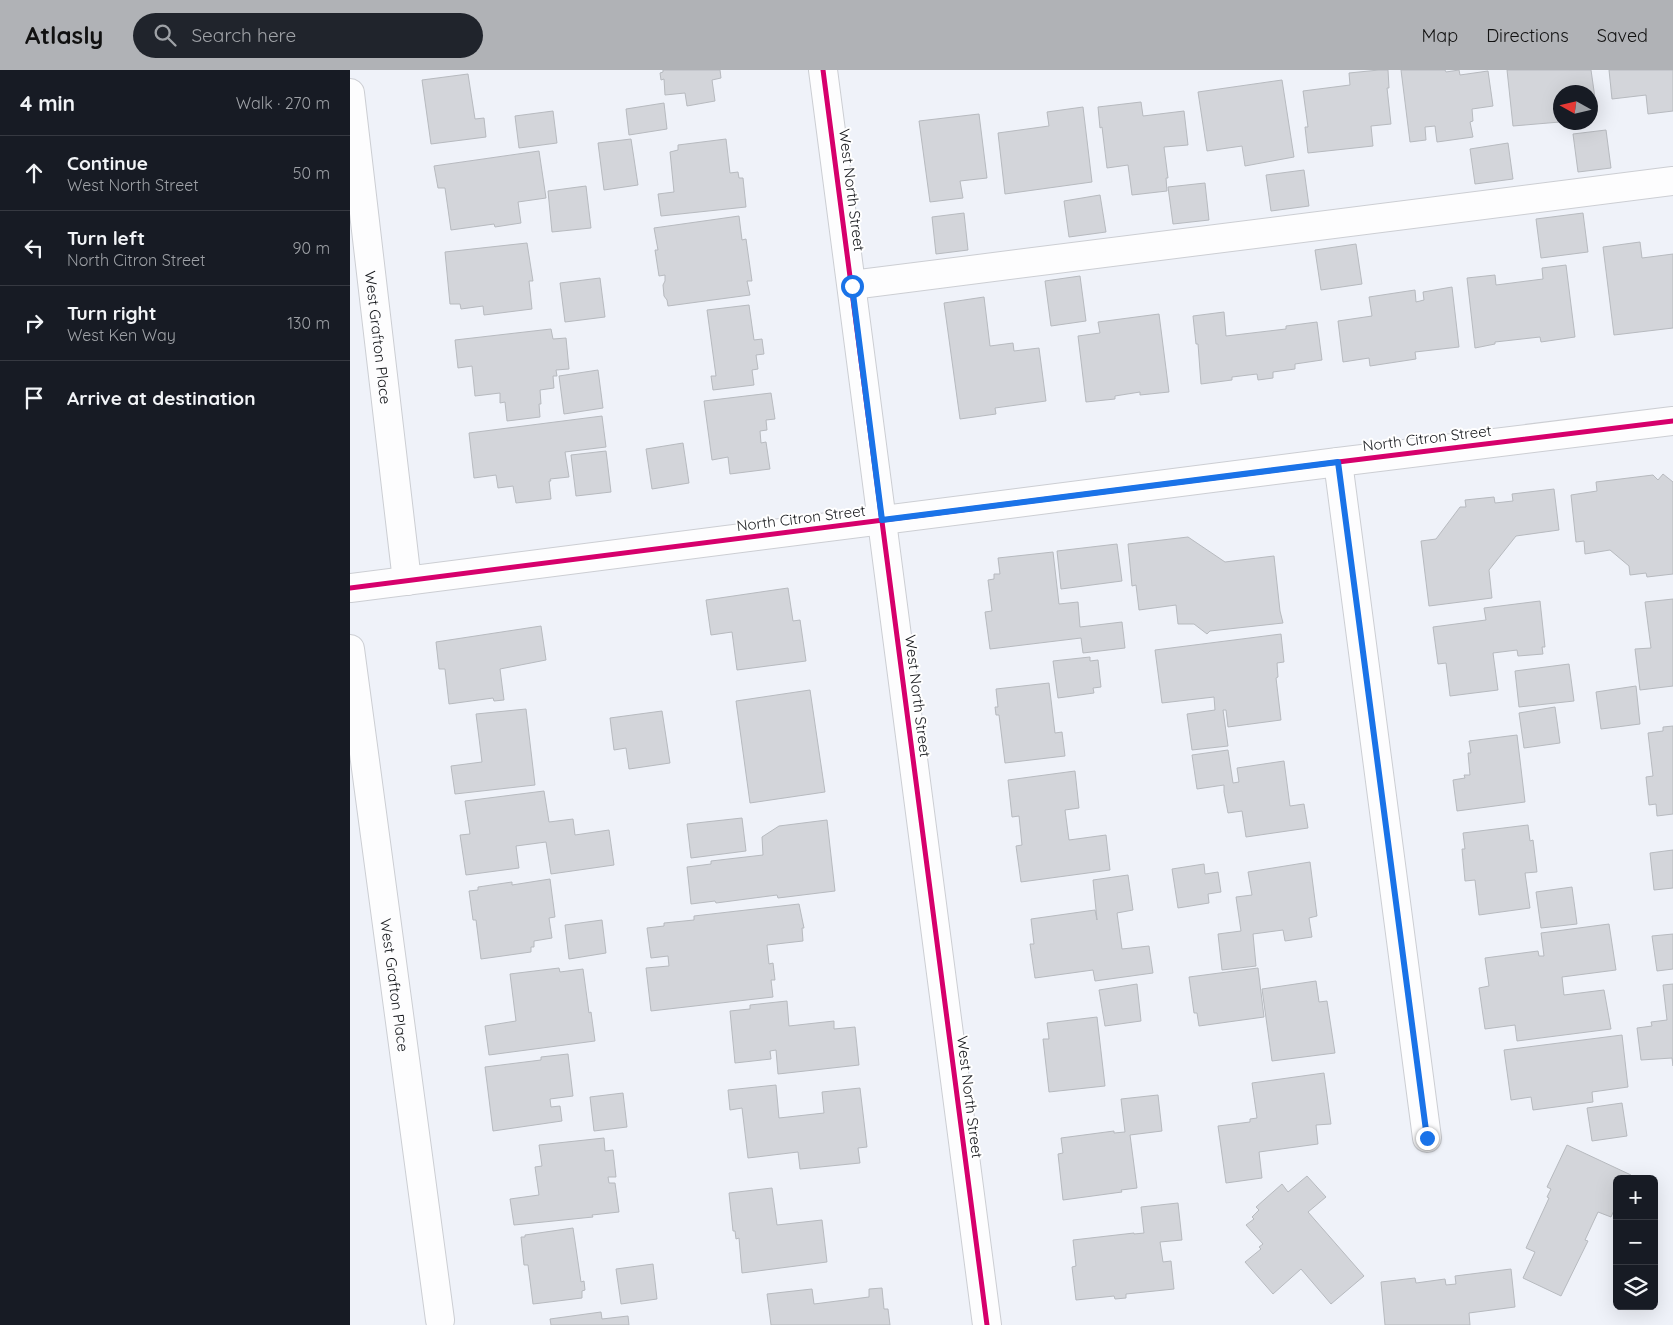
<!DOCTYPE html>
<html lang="en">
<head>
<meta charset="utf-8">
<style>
  :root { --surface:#171b24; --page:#20242c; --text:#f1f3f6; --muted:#9ea1a6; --line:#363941; --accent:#b0b2b6 }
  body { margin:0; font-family:Quicksand,sans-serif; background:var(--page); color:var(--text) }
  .controls { position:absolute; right:15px; bottom:15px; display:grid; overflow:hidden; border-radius:8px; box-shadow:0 5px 20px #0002 }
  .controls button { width:45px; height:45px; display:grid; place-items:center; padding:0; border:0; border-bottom:1px solid var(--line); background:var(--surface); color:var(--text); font:25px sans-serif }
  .compass { position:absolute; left:1203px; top:15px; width:45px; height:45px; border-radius:50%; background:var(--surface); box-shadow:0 5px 20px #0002; rotate:278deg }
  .stop { position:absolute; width:15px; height:15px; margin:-11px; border:4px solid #1a73e8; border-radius:50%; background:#fff }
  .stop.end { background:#1a73e8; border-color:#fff; box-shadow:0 1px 5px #0008 }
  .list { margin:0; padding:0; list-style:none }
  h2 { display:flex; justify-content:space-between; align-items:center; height:65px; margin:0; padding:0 20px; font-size:21px }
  h2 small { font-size:16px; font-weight:400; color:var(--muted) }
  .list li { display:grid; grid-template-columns:32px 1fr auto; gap:15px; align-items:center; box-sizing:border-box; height:75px; padding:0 20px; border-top:1px solid var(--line) }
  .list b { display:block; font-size:19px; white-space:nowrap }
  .list p { margin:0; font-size:16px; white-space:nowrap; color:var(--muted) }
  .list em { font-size:16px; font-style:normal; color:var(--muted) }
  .icon { flex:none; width:28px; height:28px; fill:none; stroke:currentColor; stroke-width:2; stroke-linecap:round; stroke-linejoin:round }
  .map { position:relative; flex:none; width:1323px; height:1255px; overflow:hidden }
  header { display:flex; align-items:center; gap:30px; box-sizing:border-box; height:70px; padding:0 25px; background:var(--accent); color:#111 }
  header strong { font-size:24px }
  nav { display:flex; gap:28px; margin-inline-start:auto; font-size:18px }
  .search { width:350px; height:45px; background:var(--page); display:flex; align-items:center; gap:12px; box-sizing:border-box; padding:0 18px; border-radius:28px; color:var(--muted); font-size:19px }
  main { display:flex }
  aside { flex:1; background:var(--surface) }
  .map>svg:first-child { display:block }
  .building { fill:#d3d5da; stroke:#b7babf }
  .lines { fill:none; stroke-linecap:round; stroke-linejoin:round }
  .minor-casing { stroke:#ccced3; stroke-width:30 }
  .minor { stroke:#fdfdfe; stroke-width:28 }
  .cycleway-casing { stroke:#fff; stroke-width:8 }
  .cycleway { stroke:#d6006c; stroke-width:5 }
  .route { stroke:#1a73e8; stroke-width:6 }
  .labels { text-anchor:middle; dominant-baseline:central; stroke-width:4; stroke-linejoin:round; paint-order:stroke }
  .street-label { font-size:15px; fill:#14161a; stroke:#fff }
</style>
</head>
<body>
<header>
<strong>Atlasly</strong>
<div class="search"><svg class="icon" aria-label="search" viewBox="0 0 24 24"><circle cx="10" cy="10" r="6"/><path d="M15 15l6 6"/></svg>Search here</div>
<nav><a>Map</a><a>Directions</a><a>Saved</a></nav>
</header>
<main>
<aside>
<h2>4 min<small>Walk · 270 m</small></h2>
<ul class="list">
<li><svg class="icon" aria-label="ahead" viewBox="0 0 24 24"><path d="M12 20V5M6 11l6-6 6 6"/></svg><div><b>Continue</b><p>West North Street</p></div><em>50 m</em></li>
<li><svg class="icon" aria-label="left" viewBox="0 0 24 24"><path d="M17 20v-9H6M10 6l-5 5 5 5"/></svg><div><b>Turn left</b><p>North Citron Street</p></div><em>90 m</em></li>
<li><svg class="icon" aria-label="right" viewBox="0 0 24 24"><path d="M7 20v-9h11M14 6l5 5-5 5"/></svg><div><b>Turn right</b><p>West Ken Way</p></div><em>130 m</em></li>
<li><svg class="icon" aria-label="arrive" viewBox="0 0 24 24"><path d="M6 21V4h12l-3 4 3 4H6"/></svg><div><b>Arrive at destination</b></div></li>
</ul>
</aside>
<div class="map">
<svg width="1323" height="1255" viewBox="0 0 1323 1255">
  <rect width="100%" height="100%" fill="#eff2f9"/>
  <g class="building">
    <path d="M313 0H370L371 8 362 10 365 31 337 36 335 23 315 25 314 9 311 10 310 3 313 2Z"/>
    <path d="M1029 0H1038L1039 18H1037L1041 54 1021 56 1023 76 958 83 955 57H958L953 21 1000 15 999 3Z"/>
    <path d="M1051 0H1095L1096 2 1109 0 1110 5 1138 1 1143 36 1122 39 1123 51 1120 52 1123 67 1087 72 1085 56 1075 57 1076 70 1060 72Z"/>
    <path d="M1157 0H1241L1245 28 1240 29V22H1210V52L1163 56Z"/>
    <path d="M1259 0H1323V41L1298 44 1296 25 1262 29Z"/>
    <path d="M118 4 125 49 134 48 136 67 81 74 72 10Z"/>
    <path d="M932 10 944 87 895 96 892 76 857 81 848 22Z"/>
    <path d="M791 32 793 46 834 41 838 75 814 77 818 108H816L817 121 782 125 778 95 757 98 752 57 750 58 748 37Z"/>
    <path d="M314 33 317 59 279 65 276 39Z"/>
    <path d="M733 37 742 112 655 124 648 63 699 56 697 42Z"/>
    <path d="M203 41 207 73 169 78 165 46Z"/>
    <path d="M629 44 637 108 610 111 613 128 580 132 569 51Z"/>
    <path d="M1256 60 1261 98 1228 102 1223 64Z"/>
    <path d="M281 69 288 115 254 120 248 73Z"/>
    <path d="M376 69 380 103 388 102 389 108H393L396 137 311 146 308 124 324 122 320 82 328 80V75Z"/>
    <path d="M1158 73 1163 109 1125 114 1120 79Z"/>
    <path d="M189 81 196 128 168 132 171 153 145 157 144 154 101 160 95 118H88L84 96Z"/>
    <path d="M954 100 959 136 921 141 916 105Z"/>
    <path d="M855 113 859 150 823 154 818 117Z"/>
    <path d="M236 116 241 158 202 162 198 121Z"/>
    <path d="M750 125 756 162 719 167 714 131Z"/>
    <path d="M614 143 618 180 586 184 582 147Z"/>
    <path d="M1233 143 1238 182 1191 188 1186 149Z"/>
    <path d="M389 146 392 170 396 169 402 211H397L400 225 318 236 317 230 314 226 313 215 315 211V205L309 206 305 180H308L304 158Z"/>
    <path d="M1290 172 1292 188 1323 184V258L1264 265 1253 177Z"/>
    <path d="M177 173 183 211H179L182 239 134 245 133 236 111 239 110 234H100L95 182Z"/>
    <path d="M1006 174 1012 214 971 220 965 180Z"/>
    <path d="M1216 195 1225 267 1191 272 1190 267 1145 272V274L1125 278 1117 208 1145 205 1146 215 1193 209 1192 198Z"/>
    <path d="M730 206 736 251 701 256 695 211Z"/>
    <path d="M250 208 255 247 215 252 210 213Z"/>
    <path d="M1102 217 1109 277 1065 282 1066 289 1020 296 1019 288 993 292 988 251 1022 246 1019 227 1065 220 1066 232 1074 230 1073 222Z"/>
    <path d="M634 227 640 276 663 273 664 281 689 278 696 331 645 338 646 344 610 349 594 233Z"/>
    <path d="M399 235 404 270 412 269 414 284 406 285 408 299 402 300 404 315 363 320 361 306H366L357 240Z"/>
    <path d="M874 242 876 266 936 259V256L967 252 972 290 945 294V299L923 302V308L908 310 907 304 882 307V310L851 314 848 274H846L843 246Z"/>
    <path d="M809 244 819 322 790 325V322L765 326V329L736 332 728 266 750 263 748 252Z"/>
    <path d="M201 259 203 269 216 268 219 299 206 300 207 306H203L204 318 190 320 191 334H189L190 347 157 351 155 332 150 333V323L125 326 122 296 108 298 105 270Z"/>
    <path d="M248 300 253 338 214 344 209 306Z"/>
    <path d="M421 323 425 349 416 350 417 360 410 361 411 373 416 372 420 399 380 404 378 387 362 390 354 331Z"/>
    <path d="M252 346 256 377 215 382 219 407 200 409 201 411H199L201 429 166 433 163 416 148 418 146 405 124 408 119 363Z"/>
    <path d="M333 373 339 413 302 419 296 379Z"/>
    <path d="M256 381 261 422 226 426 221 385Z"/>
    <path d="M1313 404 1323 412V504L1297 507 1296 503 1280 505 1279 496 1260 480 1235 484 1234 471 1226 472 1221 425 1247 421 1246 412 1303 405 1308 410Z"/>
    <path d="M1204 419 1209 460 1166 466 1139 500 1142 528 1079 536 1071 471 1086 469 1110 437H1116L1115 430 1144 427 1145 433 1163 431 1162 424Z"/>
    <path d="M838 467 875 492 924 486 930 541 933 553 860 561 857 564 844 554H828L826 535 789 540 786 515 782 516 778 474Z"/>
    <path d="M767 474 772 511 711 519 707 481Z"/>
    <path d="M703 482 709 534 728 532 730 557 772 552 775 578 733 583 731 568 640 579 635 542 642 541 638 510 644 509V504H650L648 488Z"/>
    <path d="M438 518 443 551 450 550 456 591 387 600 382 562 361 565 356 530Z"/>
    <path d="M1323 529V616L1290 620 1285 579 1301 578 1295 532Z"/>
    <path d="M1190 531 1195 577H1192L1193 584 1168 586 1167 580 1143 583 1148 620 1100 626 1096 593 1088 594 1083 557 1136 550 1134 538Z"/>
    <path d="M191 556 196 590 150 599 154 630 144 631 143 628 99 634 95 599H89L86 572Z"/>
    <path d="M931 564 934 592 927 593 928 607 926 608 931 650 878 657 876 640H873L878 676 842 680 837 644 865 640 864 627 812 633 805 580Z"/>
    <path d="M740 587V591L748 590 751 617 743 618 744 623 708 628 703 591Z"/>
    <path d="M1219 594 1224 631 1169 637 1165 601Z"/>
    <path d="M699 613 705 663 712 662 715 686 655 693 649 645H646L645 637H648L646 619Z"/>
    <path d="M1286 616 1290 654 1251 659 1246 622Z"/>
    <path d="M460 620 475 722 400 733 386 631Z"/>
    <path d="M1205 637 1210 673 1174 678 1169 643Z"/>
    <path d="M176 639 185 715 105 724 101 696 132 692 126 644Z"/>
    <path d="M312 641 320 693 279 699 276 678 264 680 260 648Z"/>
    <path d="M1323 656V744L1307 746 1306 734 1299 735 1296 707 1303 706 1298 663 1313 661V657Z"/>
    <path d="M1167 665 1175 732 1107 741 1103 710 1115 708 1114 705H1120L1118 683H1121L1119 671Z"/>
    <path d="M878 680 883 713 889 712 887 698 934 691 940 736 954 734 958 758 896 767 892 741 878 743 874 722V715L847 719 842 685Z"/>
    <path d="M725 701 729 738 715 740 719 770 756 765 760 800 671 812 666 776 672 775 669 746 662 747 658 710Z"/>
    <path d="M194 721 199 752 223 749 225 765 259 760 264 795 201 804 196 772 166 776 169 798 116 805 110 765 120 764 115 731Z"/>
    <path d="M392 748 396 781 341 788 337 754Z"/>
    <path d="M477 750 485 821 428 828 427 825 366 833 365 831 341 834 337 797 361 794V791L413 785 412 767 429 756Z"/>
    <path d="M1178 755 1180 771 1183 770 1187 802 1175 803 1180 838 1129 845 1125 810 1115 811 1112 779H1115L1113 763Z"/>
    <path d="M1323 780V818L1304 820 1300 783Z"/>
    <path d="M960 792 967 846 959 848 962 867 935 871 933 860 903 864 906 896 872 900 868 864 891 861 886 827 902 825 898 802Z"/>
    <path d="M854 794 855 804 868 802 871 822 858 824 859 833 828 838 822 799Z"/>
    <path d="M778 805 783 840 767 843 772 879 799 876 803 903 745 911 743 900 685 908 680 874H684L681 849 745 840 747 850 743 810Z"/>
    <path d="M200 809 205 847 199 848 202 868 184 871V877H181V882L131 889 126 850H123L119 821 128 820V817L162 812V815Z"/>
    <path d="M1222 817 1227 854 1191 858 1186 822Z"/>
    <path d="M449 834 454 858H452L453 871 417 875 419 894 423 893 425 910H421L423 927 301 941 296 898 319 896 318 886 301 888 297 858 314 856V853L344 850V846Z"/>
    <path d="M252 850 256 883 219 889 215 855Z"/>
    <path d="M1259 854 1266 900 1212 907 1214 925 1254 920 1261 959 1167 971 1165 955 1135 959 1129 918 1139 916 1135 888 1188 881 1189 886H1194L1191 863Z"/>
    <path d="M1323 864V899L1307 901 1302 866Z"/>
    <path d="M209 898 210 902 233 899 239 943 241 942 245 971 139 985 135 956 166 951 160 904Z"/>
    <path d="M908 898 914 947 849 956 847 943H844L839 907Z"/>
    <path d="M966 911 969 932 977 931 985 983 922 991 912 919Z"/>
    <path d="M787 914 791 951 755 956 749 920Z"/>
    <path d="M1323 914V996L1322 988 1291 990 1287 958 1302 956 1301 952 1317 950 1313 915Z"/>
    <path d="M437 931 439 956 484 951V959L505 957 509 995 428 1004 426 980 420 981 421 989 385 993 380 941 400 939V935Z"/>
    <path d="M747 947 755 1016 699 1022 693 969H699L697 953Z"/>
    <path d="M1272 965 1278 1017 1242 1022 1243 1032 1183 1040 1181 1027 1161 1030 1154 980Z"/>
    <path d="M218 984 223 1026 200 1029 201 1037 210 1036 212 1051 143 1061 135 997 191 990V987Z"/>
    <path d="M974 1003 981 1054 966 1055 968 1074 909 1082 912 1108 876 1113 868 1056 900 1052V1049L907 1048 902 1013Z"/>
    <path d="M426 1015 429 1048 474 1043 472 1022 510 1018 517 1077 508 1078 510 1093 450 1099 448 1082 398 1088 392 1038 380 1040 378 1020Z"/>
    <path d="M273 1023 277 1057 244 1061 240 1027Z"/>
    <path d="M808 1025 812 1061 780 1065 787 1118 771 1120 772 1122 713 1130 708 1084 713 1083 711 1068 764 1061V1063L775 1062 771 1029Z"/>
    <path d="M1272 1033 1277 1066 1242 1071 1237 1038Z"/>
    <path d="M254 1068 255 1081 263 1080 266 1107H258L259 1113H265L269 1142 242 1145 243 1147 164 1155 160 1129 189 1125 185 1097 192 1096 189 1075Z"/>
    <path d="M1217 1075 1281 1105 1279 1109H1267V1134L1261 1147 1248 1142 1235 1170 1238 1171 1211 1226 1173 1208 1185 1182 1176 1178 1199 1128 1197 1127 1201 1119 1197 1117Z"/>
    <path d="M957 1106 976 1127 958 1142 1014 1206 981 1234 951 1199 923 1224 895 1192 911 1179 909 1177 913 1174 896 1155 904 1149 902 1147 909 1140 906 1137 932 1114 938 1122Z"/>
    <path d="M422 1118 427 1155 472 1150 477 1192 392 1203 389 1168 386 1169 385 1161H383L379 1123Z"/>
    <path d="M828 1133 832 1170 810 1172 813 1192 821 1191 824 1219 776 1224V1228L765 1229 764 1226 726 1230 722 1197 726 1196 723 1170 784 1163V1164L794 1163 791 1137Z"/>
    <path d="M223 1158 231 1212 234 1211 235 1220 232 1221V1228L183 1234 178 1195H174L171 1167H175V1165Z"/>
    <path d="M303 1194 307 1229 271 1234 266 1199Z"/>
    <path d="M1161 1199 1165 1237 1119 1243 1120 1255H1035L1031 1212 1065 1208 1066 1213 1095 1209 1096 1215 1106 1214 1105 1206Z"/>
    <path d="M532 1218 534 1239H538L540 1255H421L417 1224 462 1219 464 1234 519 1227V1219Z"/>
    <path d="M251 1242 252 1249 278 1246 279 1255H201L200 1249Z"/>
  </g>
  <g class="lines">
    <defs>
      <g id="minor">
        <path d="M473 0 637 1255"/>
        <path id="s1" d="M0 23 57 511"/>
        <path d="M502 215 1323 111"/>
        <path d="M988 392 1077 1068"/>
        <path d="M0 518 988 392 1323 351"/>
        <path id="s2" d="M0 579 90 1250"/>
      </g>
    </defs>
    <use href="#minor" class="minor-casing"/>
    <use href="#minor" class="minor"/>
    <defs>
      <g id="cycleway">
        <path d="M473 0 637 1255"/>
        <path d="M0 518 988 392 1323 351"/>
      </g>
    </defs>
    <use href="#cycleway" class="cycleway-casing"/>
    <use href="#cycleway" class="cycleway"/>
  </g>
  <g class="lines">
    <path class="route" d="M502 216 532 450 988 392 1077 1068"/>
  </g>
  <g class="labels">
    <g class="street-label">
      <text transform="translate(502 120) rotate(83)">West North Street</text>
      <text stroke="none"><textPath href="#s1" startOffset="246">West Grafton Place</textPath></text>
      <text transform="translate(1077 368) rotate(-7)">North Citron Street</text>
      <text transform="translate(451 448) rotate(-7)">North Citron Street</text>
      <text transform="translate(568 626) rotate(83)">West North Street</text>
      <text stroke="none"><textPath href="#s2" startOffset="339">West Grafton Place</textPath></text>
      <text transform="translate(620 1027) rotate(83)">West North Street</text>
    </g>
  </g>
</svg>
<div class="controls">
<button>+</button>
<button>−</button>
<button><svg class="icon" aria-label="layers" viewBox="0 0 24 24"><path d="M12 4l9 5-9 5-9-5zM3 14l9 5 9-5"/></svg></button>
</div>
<svg class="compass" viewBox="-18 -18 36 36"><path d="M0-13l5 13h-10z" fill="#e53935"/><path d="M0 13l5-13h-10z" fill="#9ea1a6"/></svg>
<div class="stop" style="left:502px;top:216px"></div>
<div class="stop end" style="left:1077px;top:1068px"></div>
</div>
</main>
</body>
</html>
